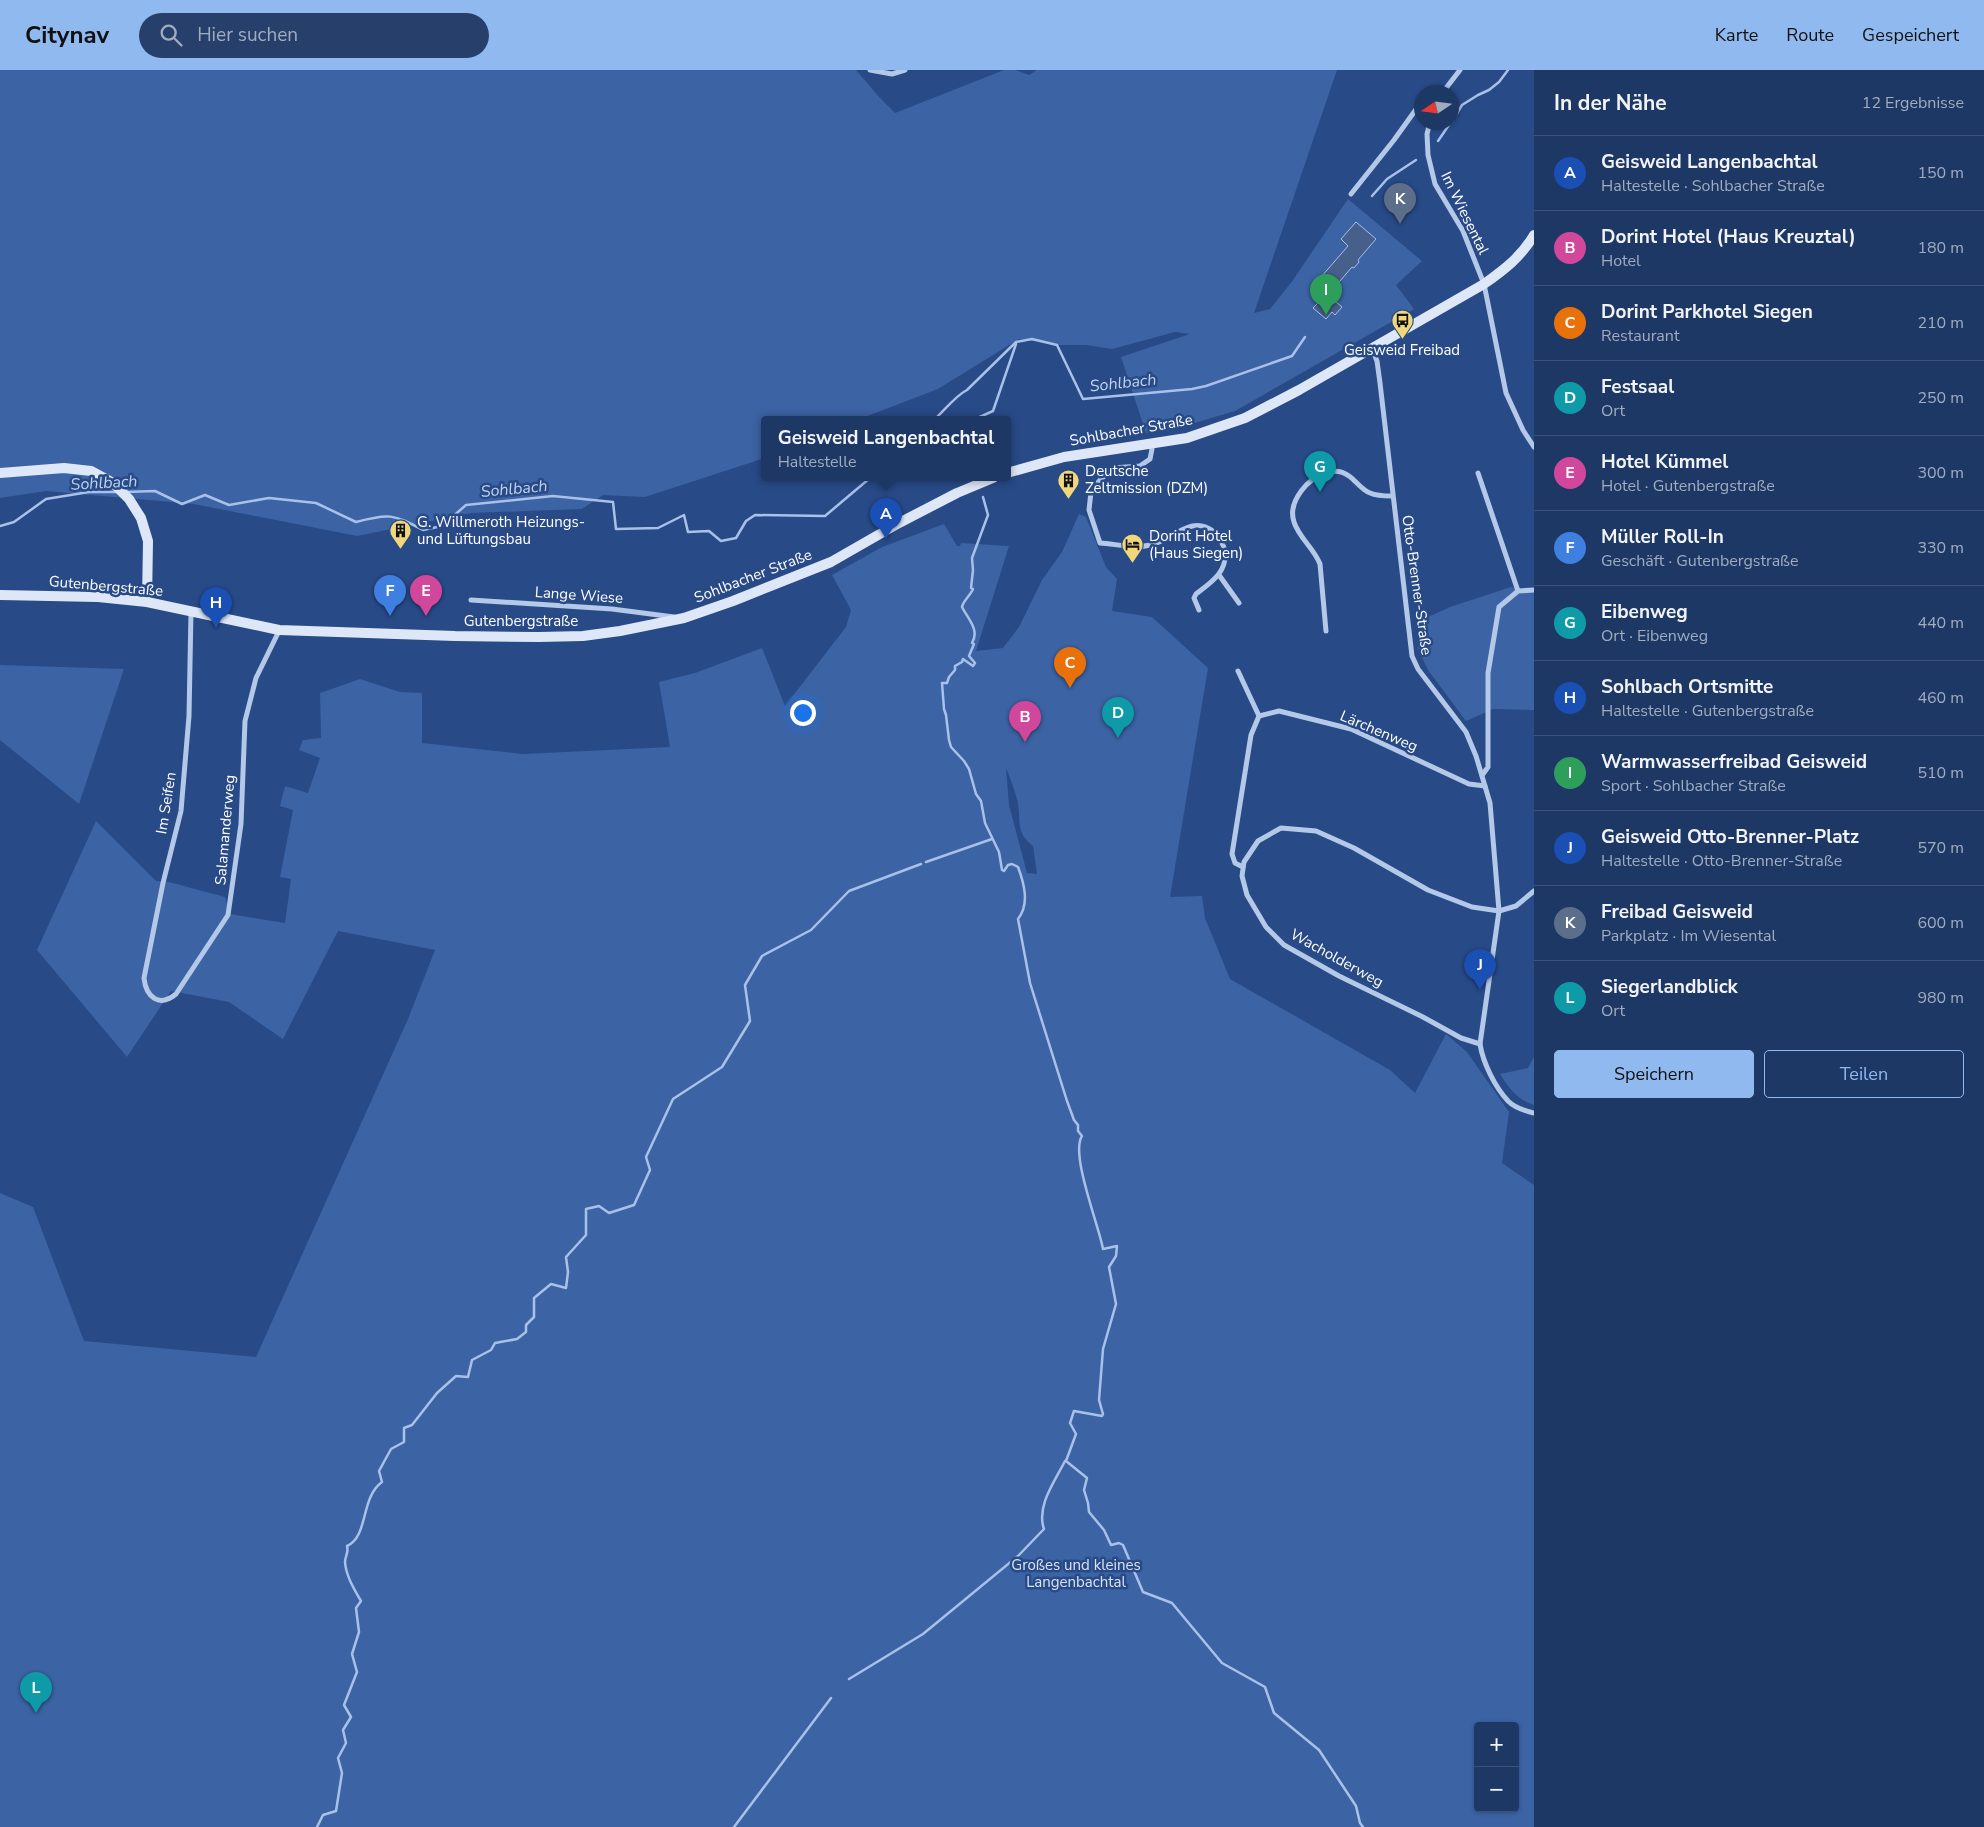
<!DOCTYPE html>
<html lang="de">
<head>
<meta charset="utf-8">
<style>
  :root { --surface:#1e3865; --page:#263f6b; --text:#f1f3f6; --muted:#a1acbf; --line:#3c5279; --accent:#90b9f0 }
  body { margin:0; font-family:"Nunito Sans",sans-serif; background:var(--page); color:var(--text) }
  .controls { position:absolute; right:15px; bottom:15px; display:grid; overflow:hidden; border-radius:5px; box-shadow:0 1px 4px #0004 }
  .controls button { width:45px; height:45px; display:grid; place-items:center; padding:0; border:0; border-bottom:1px solid var(--line); background:var(--surface); color:var(--text); font:25px sans-serif }
  .compass { position:absolute; left:1414px; top:15px; width:45px; height:45px; border-radius:50%; background:var(--surface); box-shadow:0 1px 4px #0004; rotate:257deg }
  .you { position:absolute; left:802px; top:642px; width:18px; height:18px; margin:-12px; border:4px solid #fff; border-radius:50%; background:#1a73e8; box-shadow:0 0 0 8px #1a73e833 }
  .badge { display:grid; place-items:center; width:32px; height:32px; border-radius:50%; background:var(--accent); color:#fff; font-size:16px; font-weight:700 }
  .pin { position:absolute; translate:-50% -41px; filter:drop-shadow(0 1px 2px #0008) }
  .pin::after { content:''; position:absolute; top:26px; width:18px; height:15px; background:inherit; clip-path:polygon(0 0,100% 0,50% 100%) }
  .popup { position:absolute; left:761px; top:346px; width:250px; height:65px; box-sizing:border-box; display:grid; place-content:center; border-radius:5px; background:var(--surface); filter:drop-shadow(0 1px 4px #0005); font-size:16px; white-space:nowrap; color:var(--muted) }
  .popup b { font-size:19px; color:var(--text) }
  .popup::after { content:''; position:absolute; left:50%; top:100%; margin-left:-10px; border:10px solid transparent; border-top-color:var(--surface) }
  .list { margin:0; padding:0; list-style:none }
  h2 { display:flex; justify-content:space-between; align-items:center; height:65px; margin:0; padding:0 20px; font-size:21px }
  h2 small { font-size:16px; font-weight:400; color:var(--muted) }
  .list li { display:grid; grid-template-columns:32px 1fr auto; gap:15px; align-items:center; box-sizing:border-box; height:75px; padding:0 20px; border-top:1px solid var(--line) }
  .list b { display:block; font-size:19px; white-space:nowrap }
  .list p { margin:0; font-size:16px; white-space:nowrap; color:var(--muted) }
  .list em { font-size:16px; font-style:normal; color:var(--muted) }
  .actions { display:flex; gap:10px; padding:15px 20px }
  .actions a { flex:1; padding:11px 0; border:1px solid var(--accent); border-radius:5px; text-align:center; font-size:18px; color:var(--accent) }
  .actions .main { background:var(--accent); color:#111 }
  .icon { flex:none; width:28px; height:28px; fill:none; stroke:currentColor; stroke-width:2; stroke-linecap:round; stroke-linejoin:round }
  .map { position:relative; flex:none; width:1534px; height:1757px; overflow:hidden }
  header { display:flex; align-items:center; gap:30px; box-sizing:border-box; height:70px; padding:0 25px; background:var(--accent); color:#111 }
  header strong { font-size:24px }
  nav { display:flex; gap:28px; margin-inline-start:auto; font-size:18px }
  .search { width:350px; height:45px; background:var(--page); display:flex; align-items:center; gap:12px; box-sizing:border-box; padding:0 18px; border-radius:28px; color:var(--muted); font-size:19px }
  main { display:flex }
  aside { flex:1; background:var(--surface) }
  .map>svg:first-child { display:block }
  .green { fill:#3c63a4; fill-rule:evenodd }
  .water { fill:#475f8b; stroke:#a8c1e9 }
  .lines { fill:none; stroke-linecap:round; stroke-linejoin:round }
  .stream { stroke:#a8c1e9; stroke-width:2.5 }
  .street { stroke:#b4c8e8; stroke-width:5 }
  .secondary { stroke:#dee7f7; stroke-width:10 }
  .labels { text-anchor:middle; dominant-baseline:central; stroke-width:5; stroke-linejoin:round; paint-order:stroke }
  .street-label { font-size:15px; fill:#fff; stroke:#284a87 }
  .poi-label { font-size:15px; fill:#fff; stroke:#284a87; text-anchor:start }
  .park-label { font-size:15px; fill:#d8e3f7; stroke:#284a87 }
  .water-label { font-size:16px; font-style:italic; fill:#c0d2f0; stroke:#284a87 }
</style>
</head>
<body>
<header>
<strong>Citynav</strong>
<div class="search"><svg class="icon" aria-label="search" viewBox="0 0 24 24"><circle cx="10" cy="10" r="6"/><path d="M15 15l6 6"/></svg>Hier suchen</div>
<nav><a>Karte</a><a>Route</a><a>Gespeichert</a></nav>
</header>
<main>
<div class="map">
<svg width="1534" height="1757" viewBox="0 0 1534 1757">
  <rect width="100%" height="100%" fill="#284a87"/>
  <g class="green">
    <path d="M0 0H856L880 28 895 43 1004 0H1015L1029 5 1037 0H1337L1254 243 1270 239 1293 210 1348 129 1422 191 1396 215 1414 239 1235 341 1171 360 1146 363 1121 287 1190 264 1175 262 1112 279 1086 275H1059L1019 269 938 319 857 350H765V388L645 427 603 425 582 439 471 443 357 466 194 434 46 421 0 428Z"/>
    <path d="M1079 444 1086 447 1106 497 1117 509 1112 541 1152 547 1208 598 1170 827 1202 826 1205 848 1230 909 1390 1000 1415 1023 1446 964 1467 982 1509 1042 1502 1093 1534 1115V1757H0V1123L33 1137 84 1271 256 1287 408 949 435 880 338 861 283 969 229 932 171 921 127 987 37 880 96 751 156 811 169 812 225 827 230 844 285 853 291 809 280 807 293 740 280 736 285 716 308 723 320 688 299 680 303 670 321 668 320 623 360 609 400 622 422 623V673L523 684 670 677 659 612 695 603 762 578 785 636 846 557 851 540 832 505 882 477 944 454 957 476H960L961 473 1009 476 976 581 1003 578 1019 557 1042 510 1062 482ZM1006 698C1010 708 1014 718 1017 729 1022 748 1014 762 1033 776L1037 804 1027 803 1009 735ZM1478 1656H1515V1738H1478Z"/>
    <path d="M1511 517 1534 523V640L1493 639 1466 651 1428 600 1418 579 1417 552 1450 537Z"/>
    <path d="M0 595 124 599 79 734 0 670Z"/>
    <path d="M1534 987V1035C1517 1030 1509 1018 1500 1004L1528 998Z"/>
  </g>
  <g class="water">
    <path d="M1356 152 1376 169 1358 190 1359 192 1354 198 1352 197 1334 218 1321 207 1348 176 1341 169Z"/>
    <path d="M1317 211 1330 222 1328 225 1342 237 1335 245 1332 242 1326 249 1313 238 1321 230 1311 218Z"/>
  </g>
  <g class="lines">
    <g class="stream">
      <path d="M1452 52 1462 35 1478 25 1489 20 1499 12 1508 0"/>
      <path d="M1438 71 1451 52"/>
      <path d="M1372 126 1387 109 1416 90"/>
      <path d="M934 350C944 341 955 326 967 320L1016 272 1032 269 1057 275 1083 329 1192 319 1206 316 1292 286 1305 267"/>
      <path d="M966 350 967 348 973 350 993 341 1016 274"/>
      <path d="M125 422 155 421 182 434 205 425 229 435 269 428 316 433 356 452C389 443 393 444 423 460L442 456 466 435 553 426 613 432 616 459 658 458 684 445 688 462 709 461 721 471 736 468 746 451 755 445 825 446 870 408"/>
      <path d="M983 427 988 445 972 488 973 500 971 518 973 519C970 526 963 531 962 537 968 549 980 560 972 573L974 574 969 586 975 593 973 596 963 589 962 592 955 596V600L949 607 947 613H942L944 639 946 645 949 670 951 677 964 691 969 699 976 724 981 731 985 753 999 782 1002 800 1004 801 1008 795 1012 794 1018 797C1024 813 1030 834 1018 849L1030 913 1067 1031 1074 1050 1078 1055V1061L1082 1066C1070 1084 1099 1156 1103 1179L1117 1176 1116 1186 1109 1197 1116 1234 1103 1279 1099 1330 1103 1344 1102 1346 1074 1341 1070 1353 1076 1364 1066 1391 1087 1408 1084 1420 1088 1433 1089 1442 1104 1460 1111 1475 1119 1473 1123 1475 1143 1522 1172 1533 1222 1593 1265 1617 1274 1643 1319 1680 1356 1736 1360 1753 1363 1757"/>
      <path d="M0 456 14 452 46 429 89 422H117"/>
      <path d="M926 792 992 769"/>
      <path d="M849 1609 923 1564 1018 1486 1044 1459C1036 1436 1055 1411 1065 1391"/>
      <path d="M317 1757 323 1745 336 1741 342 1703 338 1688 346 1673 343 1660 351 1647 344 1635 357 1602 352 1584 359 1562 356 1538 361 1531C354 1519 346 1506 345 1492 345 1486 349 1483 347 1476 369 1466 360 1428 382 1412L379 1401 391 1379 404 1372V1358L412 1355 437 1323 456 1306 468 1307 472 1290 491 1280 495 1273 517 1269 526 1262V1255L534 1247V1228L551 1214 566 1218 568 1202 566 1187 586 1165V1139L599 1136 609 1143 634 1135 650 1100 646 1087 673 1029 722 997 750 951 745 915 762 886 811 860 849 821 921 794"/>
      <path d="M734 1757 831 1628"/>
    </g>
    <g class="street">
      <path d="M870 0 892 4 905 0"/>
      <path d="M1443 22 1460 0"/>
      <path d="M1430 52 1427 64 1428 85 1435 114 1463 161 1484 214 1506 323 1523 360 1534 377"/>
      <path d="M1351 124 1394 70 1422 31"/>
      <path d="M1372 279 1377 291 1380 313 1412 586 1418 599 1466 662 1476 686 1490 733 1499 841 1480 974C1483 993 1495 1017 1508 1031 1515 1038 1525 1041 1534 1043"/>
      <path d="M1151 373 1152 379 1150 389 1140 396 1113 398 1100 410 1091 422 1089 440 1100 473C1116 474 1135 479 1150 475 1172 471 1191 443 1214 462 1219 468 1224 474 1225 482 1227 503 1210 513 1196 524L1194 528 1199 540"/>
      <path d="M1478 403 1518 521"/>
      <path d="M1219 505 1239 533"/>
      <path d="M471 530 612 539 674 547"/>
      <path d="M191 542 189 646 181 741 163 813 144 908C146 927 159 938 176 924L228 845 241 754 245 651 256 608 279 561"/>
      <path d="M1326 561 1320 494C1314 478 1299 468 1294 452 1290 440 1295 429 1302 420 1312 407 1333 394 1349 406 1356 411 1362 420 1370 423 1377 426 1385 426 1392 426"/>
      <path d="M1238 601 1259 646 1279 641 1351 659 1469 714 1485 716"/>
      <path d="M1483 704 1488 697V603L1499 537 1518 521 1534 520"/>
      <path d="M1243 797 1235 793 1232 784 1251 665 1259 646"/>
      <path d="M1480 974 1461 968 1423 947 1339 906 1284 875 1266 857 1247 825 1242 806 1244 792 1258 771 1281 758 1316 761 1354 778 1428 820 1472 837 1499 841 1516 836 1534 821"/>
    </g>
    <g class="secondary">
      <path d="M0 403 64 398 91 401 113 413 129 429 141 448 148 471 147 532"/>
      <path d="M1007 403 1064 387 1187 368 1245 348 1299 320 1484 214C1504 200 1521 187 1534 165"/>
      <path d="M0 525 98 527 147 532 279 560 455 566 539 567 583 566 620 561 684 548 733 531 831 492 899 453 957 423 993 408"/>
    </g>
  </g>
  <defs>
    <symbol id="bus-pin" viewBox="-11 -11 22 30"><path d="M0 17L-7.5 6A9.5 9.5 0 1 1 7.5 6Z" fill="#f0d77a" stroke="#284a87"/><path d="M-5-6H5V4H4V6H2V4H-2V6H-4V4H-5ZM-3.5-4V0h7V-4ZM-3.5 1.2v1.5H-2V1.2ZM2 1.2v1.5H3.5V1.2Z" fill="#111"/></symbol>
    <symbol id="building-pin" viewBox="-11 -11 22 30"><path d="M0 17L-7.5 6A9.5 9.5 0 1 1 7.5 6Z" fill="#f0d77a" stroke="#284a87"/><path d="M-4-6H4V6H1V3H-1V6H-4ZM-2.5-4.3h1.7v1.8h-1.7ZM.8-4.3h1.7v1.8H.8ZM-2.5-1h1.7V.8h-1.7ZM.8-1h1.7V.8H.8Z" fill="#111"/></symbol>
    <symbol id="hotel-pin" viewBox="-11 -11 22 30"><path d="M0 17L-7.5 6A9.5 9.5 0 1 1 7.5 6Z" fill="#f0d77a" stroke="#284a87"/><path d="M-6-4.5h1.5V1H6V5H4.5V3h-9V5H-6ZM-4 0a1.8 1.8 0 1 1 3.6 0ZM.5 0V-2.5h3Q6-2.5 6 0Z" fill="#111"/></symbol>
  </defs>
  <g fill-rule="evenodd">
    <use href="#bus-pin" x="1390" y="238" width="25" height="34"/>
    <use href="#building-pin" x="1056" y="398" width="25" height="34"/>
    <use href="#building-pin" x="388" y="448" width="25" height="34"/>
    <use href="#hotel-pin" x="1120" y="462" width="25" height="34"/>
  </g>
  <g class="labels">
    <g class="street-label">
      <text transform="translate(1465 143) rotate(64)">Im Wiesental</text>
      <text transform="translate(1131 360) rotate(-10)">Sohlbacher Straße</text>
      <text transform="translate(753 506) rotate(-21)">Sohlbacher Straße</text>
      <text transform="translate(1417 515) rotate(82)">Otto-Brenner-Straße</text>
      <text transform="translate(106 516) rotate(5)">Gutenbergstraße</text>
      <text transform="translate(579 525) rotate(4)">Lange Wiese</text>
      <text x="521" y="551">Gutenbergstraße</text>
      <text transform="translate(1379 661) rotate(23)">Lärchenweg</text>
      <text transform="translate(166 733) rotate(-81)">Im Seifen</text>
      <text transform="translate(225 760) rotate(-85)">Salamanderweg</text>
      <text transform="translate(1337 888) rotate(29)">Wacholderweg</text>
    </g>
    <g class="poi-label">
      <text x="1402" y="280" text-anchor="middle">Geisweid Freibad</text>
      <text x="1085" y="401">Deutsche<tspan x="1085" dy="17">Zeltmission (DZM)</tspan></text>
      <text x="417" y="452">G. Willmeroth Heizungs-<tspan x="417" dy="17">und Lüftungsbau</tspan></text>
      <text x="1149" y="466">Dorint Hotel<tspan x="1149" dy="17">(Haus Siegen)</tspan></text>
    </g>
    <g class="park-label">
      <text x="1076" y="1495">Großes und kleines<tspan x="1076" dy="17">Langenbachtal</tspan></text>
    </g>
    <g class="water-label">
      <text transform="translate(1123 313) rotate(-6)">Sohlbach</text>
      <text transform="translate(104 413) rotate(-3)">Sohlbach</text>
      <text transform="translate(514 419) rotate(-5)">Sohlbach</text>
    </g>
  </g>
</svg>
<div class="controls">
<button>+</button>
<button>−</button>
</div>
<svg class="compass" viewBox="-18 -18 36 36"><path d="M0-13l5 13h-10z" fill="#e53935"/><path d="M0 13l5-13h-10z" fill="#a1acbf"/></svg>
<div class="you"></div>
<div class="pin badge" style="left:886px;top:469px;background:#1a4fb4">A</div>
<div class="popup"><b>Geisweid Langenbachtal</b>Haltestelle</div>
<div class="pin badge" style="left:1025px;top:672px;background:#d1479c">B</div>
<div class="pin badge" style="left:1070px;top:618px;background:#e8710a">C</div>
<div class="pin badge" style="left:1118px;top:668px;background:#0f9aa8">D</div>
<div class="pin badge" style="left:426px;top:546px;background:#d1479c">E</div>
<div class="pin badge" style="left:390px;top:546px;background:#3f7fe0">F</div>
<div class="pin badge" style="left:1320px;top:422px;background:#0f9aa8">G</div>
<div class="pin badge" style="left:216px;top:558px;background:#1a4fb4">H</div>
<div class="pin badge" style="left:1326px;top:245px;background:#2e9e5b">I</div>
<div class="pin badge" style="left:1480px;top:920px;background:#1a4fb4">J</div>
<div class="pin badge" style="left:1400px;top:154px;background:#5c6f8a">K</div>
<div class="pin badge" style="left:36px;top:1643px;background:#0f9aa8">L</div>
</div>
<aside>
<h2>In der Nähe<small>12 Ergebnisse</small></h2>
<ul class="list">
<li><span class="badge" style="background:#1a4fb4">A</span><div><b>Geisweid Langenbachtal</b><p>Haltestelle · Sohlbacher Straße</p></div><em>150 m</em></li>
<li><span class="badge" style="background:#d1479c">B</span><div><b>Dorint Hotel (Haus Kreuztal)</b><p>Hotel</p></div><em>180 m</em></li>
<li><span class="badge" style="background:#e8710a">C</span><div><b>Dorint Parkhotel Siegen</b><p>Restaurant</p></div><em>210 m</em></li>
<li><span class="badge" style="background:#0f9aa8">D</span><div><b>Festsaal</b><p>Ort</p></div><em>250 m</em></li>
<li><span class="badge" style="background:#d1479c">E</span><div><b>Hotel Kümmel</b><p>Hotel · Gutenbergstraße</p></div><em>300 m</em></li>
<li><span class="badge" style="background:#3f7fe0">F</span><div><b>Müller Roll-In</b><p>Geschäft · Gutenbergstraße</p></div><em>330 m</em></li>
<li><span class="badge" style="background:#0f9aa8">G</span><div><b>Eibenweg</b><p>Ort · Eibenweg</p></div><em>440 m</em></li>
<li><span class="badge" style="background:#1a4fb4">H</span><div><b>Sohlbach Ortsmitte</b><p>Haltestelle · Gutenbergstraße</p></div><em>460 m</em></li>
<li><span class="badge" style="background:#2e9e5b">I</span><div><b>Warmwasserfreibad Geisweid</b><p>Sport · Sohlbacher Straße</p></div><em>510 m</em></li>
<li><span class="badge" style="background:#1a4fb4">J</span><div><b>Geisweid Otto-Brenner-Platz</b><p>Haltestelle · Otto-Brenner-Straße</p></div><em>570 m</em></li>
<li><span class="badge" style="background:#5c6f8a">K</span><div><b>Freibad Geisweid</b><p>Parkplatz · Im Wiesental</p></div><em>600 m</em></li>
<li><span class="badge" style="background:#0f9aa8">L</span><div><b>Siegerlandblick</b><p>Ort</p></div><em>980 m</em></li>
</ul>
<div class="actions"><a class="main">Speichern</a><a>Teilen</a></div>
</aside>
</main>
</body>
</html>
